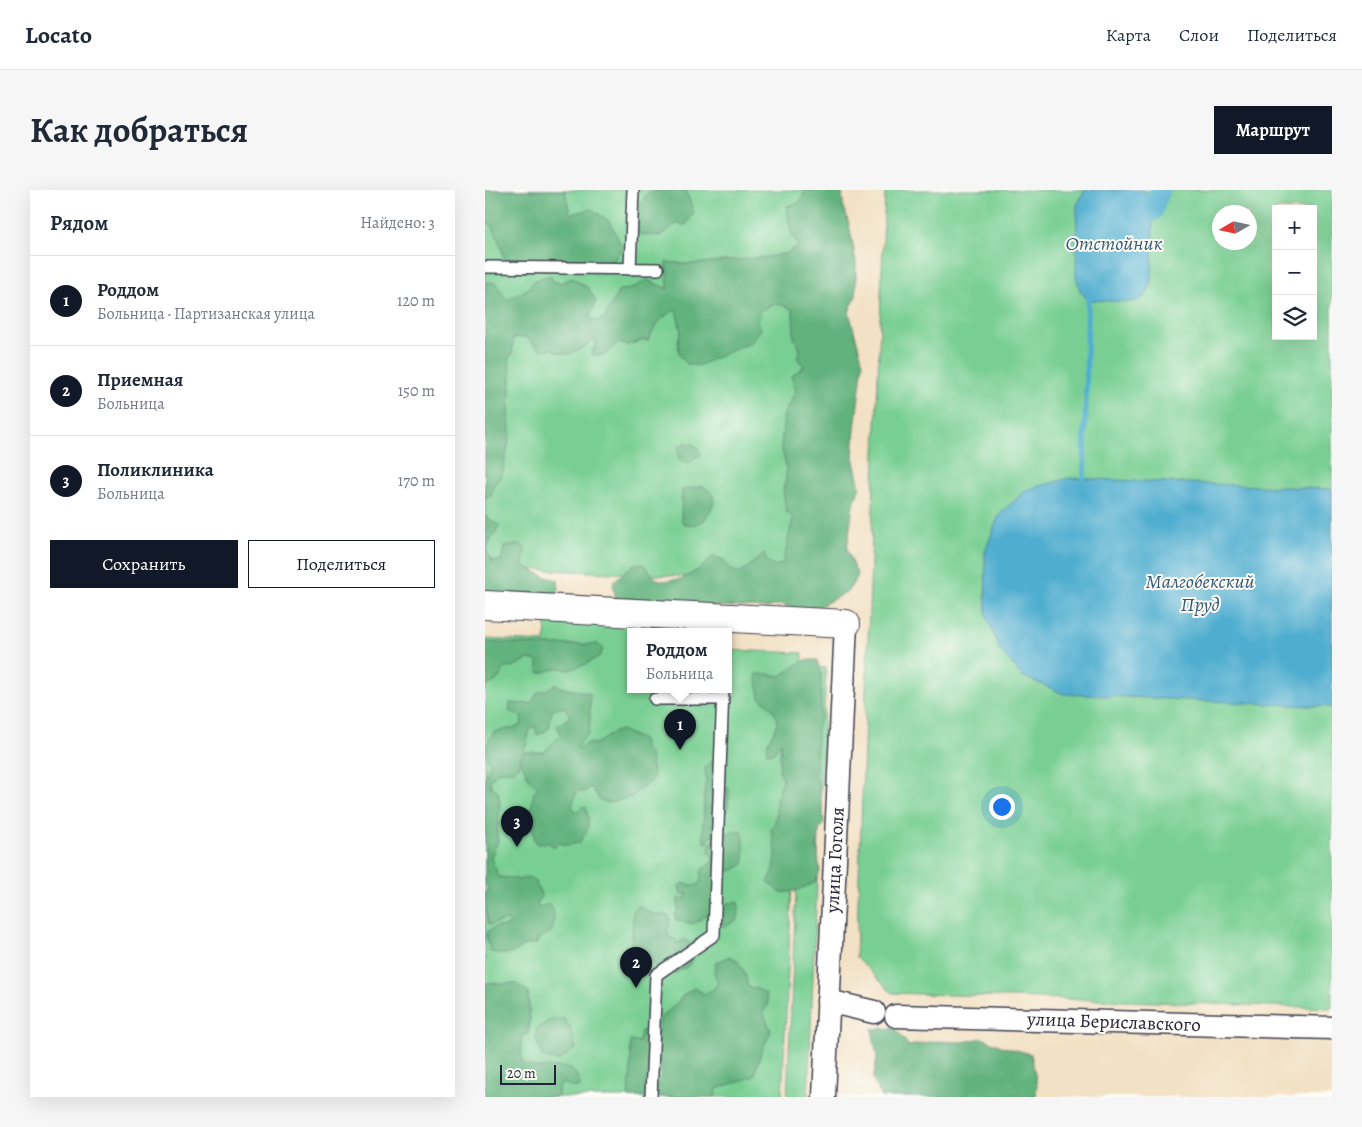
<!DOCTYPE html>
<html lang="ru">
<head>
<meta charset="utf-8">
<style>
  :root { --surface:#fff; --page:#f6f6f7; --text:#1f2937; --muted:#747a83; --line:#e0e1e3; --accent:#111827 }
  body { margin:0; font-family:Alegreya,serif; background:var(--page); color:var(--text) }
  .controls { position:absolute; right:15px; top:15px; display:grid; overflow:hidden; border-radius:0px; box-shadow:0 5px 20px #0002 }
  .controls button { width:45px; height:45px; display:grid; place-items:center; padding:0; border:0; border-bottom:1px solid var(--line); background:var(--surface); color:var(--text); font:25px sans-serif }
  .compass { position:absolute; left:727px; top:15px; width:45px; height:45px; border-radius:50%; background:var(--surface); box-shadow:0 5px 20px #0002; rotate:261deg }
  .scale { position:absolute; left:15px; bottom:12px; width:56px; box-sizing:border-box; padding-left:5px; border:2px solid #22223b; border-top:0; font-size:14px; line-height:18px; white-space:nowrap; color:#22223b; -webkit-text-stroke:4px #fdfcf7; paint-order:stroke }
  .you { position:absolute; left:516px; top:616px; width:18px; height:18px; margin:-12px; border:4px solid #fff; border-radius:50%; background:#1a73e8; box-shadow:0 0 0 8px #1a73e833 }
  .badge { display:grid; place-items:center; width:32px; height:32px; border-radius:50%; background:var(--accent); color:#fff; font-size:16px; font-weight:700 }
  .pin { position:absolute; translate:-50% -41px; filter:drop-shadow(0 1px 2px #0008) }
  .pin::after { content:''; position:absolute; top:26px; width:18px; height:15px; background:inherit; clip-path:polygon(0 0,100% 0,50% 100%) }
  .popup { position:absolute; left:142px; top:438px; width:105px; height:65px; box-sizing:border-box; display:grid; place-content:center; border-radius:0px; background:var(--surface); filter:drop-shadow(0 1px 4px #0005); font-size:16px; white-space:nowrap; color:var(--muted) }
  .popup b { font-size:19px; color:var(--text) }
  .popup::after { content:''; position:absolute; left:50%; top:100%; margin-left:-10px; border:10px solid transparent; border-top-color:var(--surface) }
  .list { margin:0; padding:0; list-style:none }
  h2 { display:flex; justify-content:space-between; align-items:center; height:65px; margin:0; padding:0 20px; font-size:21px }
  h2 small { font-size:16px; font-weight:400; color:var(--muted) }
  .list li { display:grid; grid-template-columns:32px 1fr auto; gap:15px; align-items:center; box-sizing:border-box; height:90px; padding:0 20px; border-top:1px solid var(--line) }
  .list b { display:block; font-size:19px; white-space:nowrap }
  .list p { margin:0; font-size:16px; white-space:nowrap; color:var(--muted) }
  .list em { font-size:16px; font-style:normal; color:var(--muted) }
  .actions { display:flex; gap:10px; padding:15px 20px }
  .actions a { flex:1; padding:11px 0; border:1px solid var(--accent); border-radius:0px; text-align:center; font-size:18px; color:var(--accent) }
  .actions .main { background:var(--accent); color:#fff }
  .icon { flex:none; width:28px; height:28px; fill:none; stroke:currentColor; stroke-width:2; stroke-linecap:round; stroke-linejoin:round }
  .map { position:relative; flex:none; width:847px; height:907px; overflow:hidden; border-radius:0px }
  header { display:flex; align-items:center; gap:30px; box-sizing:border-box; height:70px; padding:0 25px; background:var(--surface); border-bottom:1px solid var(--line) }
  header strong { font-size:24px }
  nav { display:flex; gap:28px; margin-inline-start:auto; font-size:18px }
  .intro { display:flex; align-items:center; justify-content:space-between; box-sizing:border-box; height:120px; padding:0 30px }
  h1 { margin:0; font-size:35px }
  .button { padding:12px 22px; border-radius:0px; background:var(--accent); color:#fff; font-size:18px; font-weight:700 }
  main { display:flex; gap:30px; padding:0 30px }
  aside { flex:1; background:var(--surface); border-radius:0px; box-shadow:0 5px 20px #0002 }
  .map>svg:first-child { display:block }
  .green { fill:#79cf93; stroke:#4e7867; fill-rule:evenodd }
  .forest { fill:#62b27d; stroke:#426a5c }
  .water { fill:#50adcf; stroke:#396885 }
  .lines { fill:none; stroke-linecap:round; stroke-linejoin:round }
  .stream { stroke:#50adcf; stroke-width:5.5 }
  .canal { stroke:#50adcf; stroke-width:20 }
  .lane-casing { stroke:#413f50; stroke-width:14 }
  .street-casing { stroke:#413f50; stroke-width:25 }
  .secondary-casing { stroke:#413f50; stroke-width:30 }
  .lane { stroke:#fff; stroke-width:11 }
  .street { stroke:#fff; stroke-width:22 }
  .secondary { stroke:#fff; stroke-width:28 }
  .labels { text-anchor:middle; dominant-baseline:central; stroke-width:4; stroke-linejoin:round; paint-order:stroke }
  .street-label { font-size:19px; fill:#22223b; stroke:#fdfcf7 }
  .water-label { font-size:20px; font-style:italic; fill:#345a76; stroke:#fdfcf7 }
</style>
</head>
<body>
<header>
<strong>Locato</strong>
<nav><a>Карта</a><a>Слои</a><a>Поделиться</a></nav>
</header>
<div class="intro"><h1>Как добраться</h1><a class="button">Маршрут</a></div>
<main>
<aside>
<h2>Рядом<small>Найдено: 3</small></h2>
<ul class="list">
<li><span class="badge">1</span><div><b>Роддом</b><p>Больница · Партизанская улица</p></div><em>120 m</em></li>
<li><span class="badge">2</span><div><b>Приемная</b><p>Больница</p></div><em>150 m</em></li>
<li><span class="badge">3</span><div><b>Поликлиника</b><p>Больница</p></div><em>170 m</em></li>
</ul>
<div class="actions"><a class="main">Сохранить</a><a>Поделиться</a></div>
</aside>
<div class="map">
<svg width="847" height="907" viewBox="0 0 847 907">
  <rect width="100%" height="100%" fill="#fdfcf7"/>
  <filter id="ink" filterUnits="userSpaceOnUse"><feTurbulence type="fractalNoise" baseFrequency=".02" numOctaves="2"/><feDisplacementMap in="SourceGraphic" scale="10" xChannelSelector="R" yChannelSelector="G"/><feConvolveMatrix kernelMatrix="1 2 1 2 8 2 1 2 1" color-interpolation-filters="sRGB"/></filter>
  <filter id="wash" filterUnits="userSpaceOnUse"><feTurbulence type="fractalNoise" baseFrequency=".0096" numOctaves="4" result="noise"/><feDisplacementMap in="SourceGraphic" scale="20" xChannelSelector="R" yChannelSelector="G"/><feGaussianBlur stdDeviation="1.12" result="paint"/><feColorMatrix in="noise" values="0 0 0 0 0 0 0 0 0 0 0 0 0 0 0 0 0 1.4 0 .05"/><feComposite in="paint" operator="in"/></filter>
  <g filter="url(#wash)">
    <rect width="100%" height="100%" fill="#f2e1c4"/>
    <g class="green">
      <path d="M0 0H339L322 392 0 377Z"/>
      <path d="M400 0H847V818L407 803 371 767ZM791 19H828V146H791ZM734 22H764V52H734Z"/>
      <path d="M61 425 176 430 175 441H146V499H244V460L318 463 297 907H0V449L60 452Z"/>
      <path d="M321 477 341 478 323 907H302Z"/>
    </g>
    <g class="forest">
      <path d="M0 0H80L85 24 107 19 125 32 137 57 128 72 89 73 30 81 19 67 13 48 6 34 0 33Z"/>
      <path d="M170 0H200L201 1 209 22 201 35 191 34 175 46C156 44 146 47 141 25L152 19 162 4Z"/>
      <path d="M321 0H357L358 14 364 34 371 72V106L364 122 378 173 370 239 368 267 375 297 368 316 362 359 373 386 363 401 328 420 303 417 297 414 282 418 131 412 128 392 149 374H159L170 388 177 391 197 389 215 379 228 366 239 370 244 379 256 383 279 363 282 371 289 376 298 373 308 328 301 321 298 300 301 289V276L296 257 299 224 311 200 306 187 319 176 312 168 315 159 309 148 308 120C293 112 290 113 276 121L273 130 276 139 266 153 247 160 213 176 202 174 197 169 194 162 193 151 196 141 191 120C178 124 167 139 163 151L160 150 143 155 132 153C122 163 120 168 106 164L112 151 108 150 99 157 84 164 74 163 67 159 55 160 41 147 28 148 27 164 24 168 26 189 24 218 25 245 17 285 8 296 6 307 0 308V92L11 93 21 110 43 99 50 90 65 85 68 91 75 93 88 88 104 99 111 112 104 128 113 131 120 127 134 100 146 99 162 90 183 99 181 72 206 74 282 67 302 63 313 56 306 42 302 16 314 13Z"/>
      <path d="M200 253C208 253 214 257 216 265L211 267 204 274 199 273 194 270C193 265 194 261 193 256Z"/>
      <path d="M218 296C221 299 226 301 227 305 233 313 222 324 219 331L204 336 198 333 196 329 197 300Z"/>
      <path d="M0 326 15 336 7 347 1 360 8 372 16 370 19 357 36 354 41 360 37 375 61 387 73 390 74 400 67 407 0 403Z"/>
      <path d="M0 452 56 455 113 454 118 459 115 466 101 474 83 480 74 478 55 483 53 480V473L49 470 42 469C34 475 28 477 19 478 16 488 11 493 0 496Z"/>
      <path d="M320 470H332L336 483V526L332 539 331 583 338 619 339 634 334 640 332 656 335 682 330 692 311 701 295 703 283 692 289 680 291 663 286 639 291 630V612L298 588 294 582 296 552 288 563H282C279 545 300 539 289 522 285 516 281 512 275 508L271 484H284L295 486Z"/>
      <path d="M71 494 78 498 105 503C105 510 106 540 103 544 100 548 95 551 92 556L94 558 103 553 111 554 127 543 136 540 158 550 160 560 165 565 167 578 169 586 166 592 151 602 147 607 124 613 115 610 105 596 100 602 92 600 87 616 91 622 97 617H101C105 635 105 638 94 653L82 655 74 653 70 657 63 653 52 654 49 648V641L46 637 45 628 49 601 53 598 44 590 36 570 40 562H59L76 544 72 536 85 527 80 517 68 520 64 530 65 537 59 542 52 545 50 536 45 539 41 556 34 570 35 576C28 582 22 582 14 581L5 590 6 596 13 602 15 614 12 642 13 651 7 664 6 669 14 687 28 688 34 690 41 687 46 688 51 693 55 702 56 707 52 712 53 718 65 714C71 723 69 731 67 741L53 749 52 754 39 755C31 765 16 766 5 761L2 746 3 741 11 737 23 736 25 732 21 730 5 735 3 733C2 723 0 714 0 704L4 699 3 696 0 694V586L2 585V581L4 579 5 574C0 560 0 554 9 542L35 536 37 532 36 526 24 521 25 513 46 514 53 502 61 500Z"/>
      <path d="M232 571 238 596 244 599 243 620 237 626 238 644 256 640 259 647V674L248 680 240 682 237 691 235 714C241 715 247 712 253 711L254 719 253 729 240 737 232 730 220 726C207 737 206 733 191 730L190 724 193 721V709L202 708V704H196L194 696 197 693 211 696 215 693 217 679 229 671 227 666 224 663 225 654 230 650 229 646H226L225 649 222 653 219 652 218 639 219 604 221 591 220 577 225 572Z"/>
      <path d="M156 716C165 727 172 723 184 726L185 732 182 742 185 748 190 749 192 754 199 749 205 753 208 768 202 777 188 784 171 779 169 774 165 772 156 766 151 769 146 766 148 722 152 717Z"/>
      <path d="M244 766 252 770 260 783 263 797 271 798 281 804 283 815 278 822 286 841 276 862 269 886C257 891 244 894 232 899L230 907H143L146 878 145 851 154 852 156 841 164 839 166 850 162 863 163 886 159 895V897H172L177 885 175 874 172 866 171 850 176 827 187 818 200 804 209 798 220 804 229 799 233 792 229 783 231 773Z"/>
      <path d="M0 793 32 794 43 801 45 830 43 844 36 847 37 872C41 874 45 877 48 877 68 881 90 867 95 896 88 898 85 898 80 893L73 897V907H0Z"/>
      <path d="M67 829H79L85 838 91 858 74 871 58 867 51 850V839Z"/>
      <path d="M410 838 424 856 449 851 478 852 497 848 519 857 546 864 552 895 551 907H397L388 890 392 867 387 839Z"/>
    </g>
    <g class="water">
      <path d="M602 0H658L664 5 668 21 667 92 660 106 648 112 603 110 595 101 591 85 592 15 599 2Z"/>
      <path d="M584 288 847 299V517L579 504 537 486 515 460 501 424 500 361 514 325 541 300Z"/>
    </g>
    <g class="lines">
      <path class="stream" d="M599 289 603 110"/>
      <path class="canal" d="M668 21 675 0"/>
    </g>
  </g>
  <g filter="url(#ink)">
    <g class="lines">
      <defs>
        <g id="lane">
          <path d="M0 77 173 79"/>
          <path d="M145 79 148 0"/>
          <path d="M170 509H237"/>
          <path d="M166 907 171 785 229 745 238 499"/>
        </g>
        <g id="street">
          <path d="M343 811 389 822"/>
          <path d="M411 826 847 838"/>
          <path d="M339 907 361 434"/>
        </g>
        <path id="secondary" d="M0 415 361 434"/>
      </defs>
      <use href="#lane" class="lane-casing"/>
      <use href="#street" class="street-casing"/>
      <use href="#secondary" class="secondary-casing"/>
      <use href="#lane" class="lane"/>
      <use href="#street" class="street"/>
      <use href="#secondary" class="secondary"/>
    </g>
  </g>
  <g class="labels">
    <g class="street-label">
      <text transform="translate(350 670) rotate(-87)">улица Гоголя</text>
      <text transform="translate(629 832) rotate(2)">улица Бериславского</text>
    </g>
    <g class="water-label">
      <text x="629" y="53">Отстойник</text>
      <text x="715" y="391">Малгобекский<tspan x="715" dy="23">Пруд</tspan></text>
    </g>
  </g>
</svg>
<div class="controls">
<button>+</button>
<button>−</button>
<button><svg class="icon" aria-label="layers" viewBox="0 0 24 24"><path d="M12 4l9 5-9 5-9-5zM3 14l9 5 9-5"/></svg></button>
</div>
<svg class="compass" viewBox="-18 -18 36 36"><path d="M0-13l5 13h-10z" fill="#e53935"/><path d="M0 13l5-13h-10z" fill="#747a83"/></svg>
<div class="scale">20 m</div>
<div class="you"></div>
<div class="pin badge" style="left:195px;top:560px">1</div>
<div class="popup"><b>Роддом</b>Больница</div>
<div class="pin badge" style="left:151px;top:798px">2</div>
<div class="pin badge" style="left:32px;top:657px">3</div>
</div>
</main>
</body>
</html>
